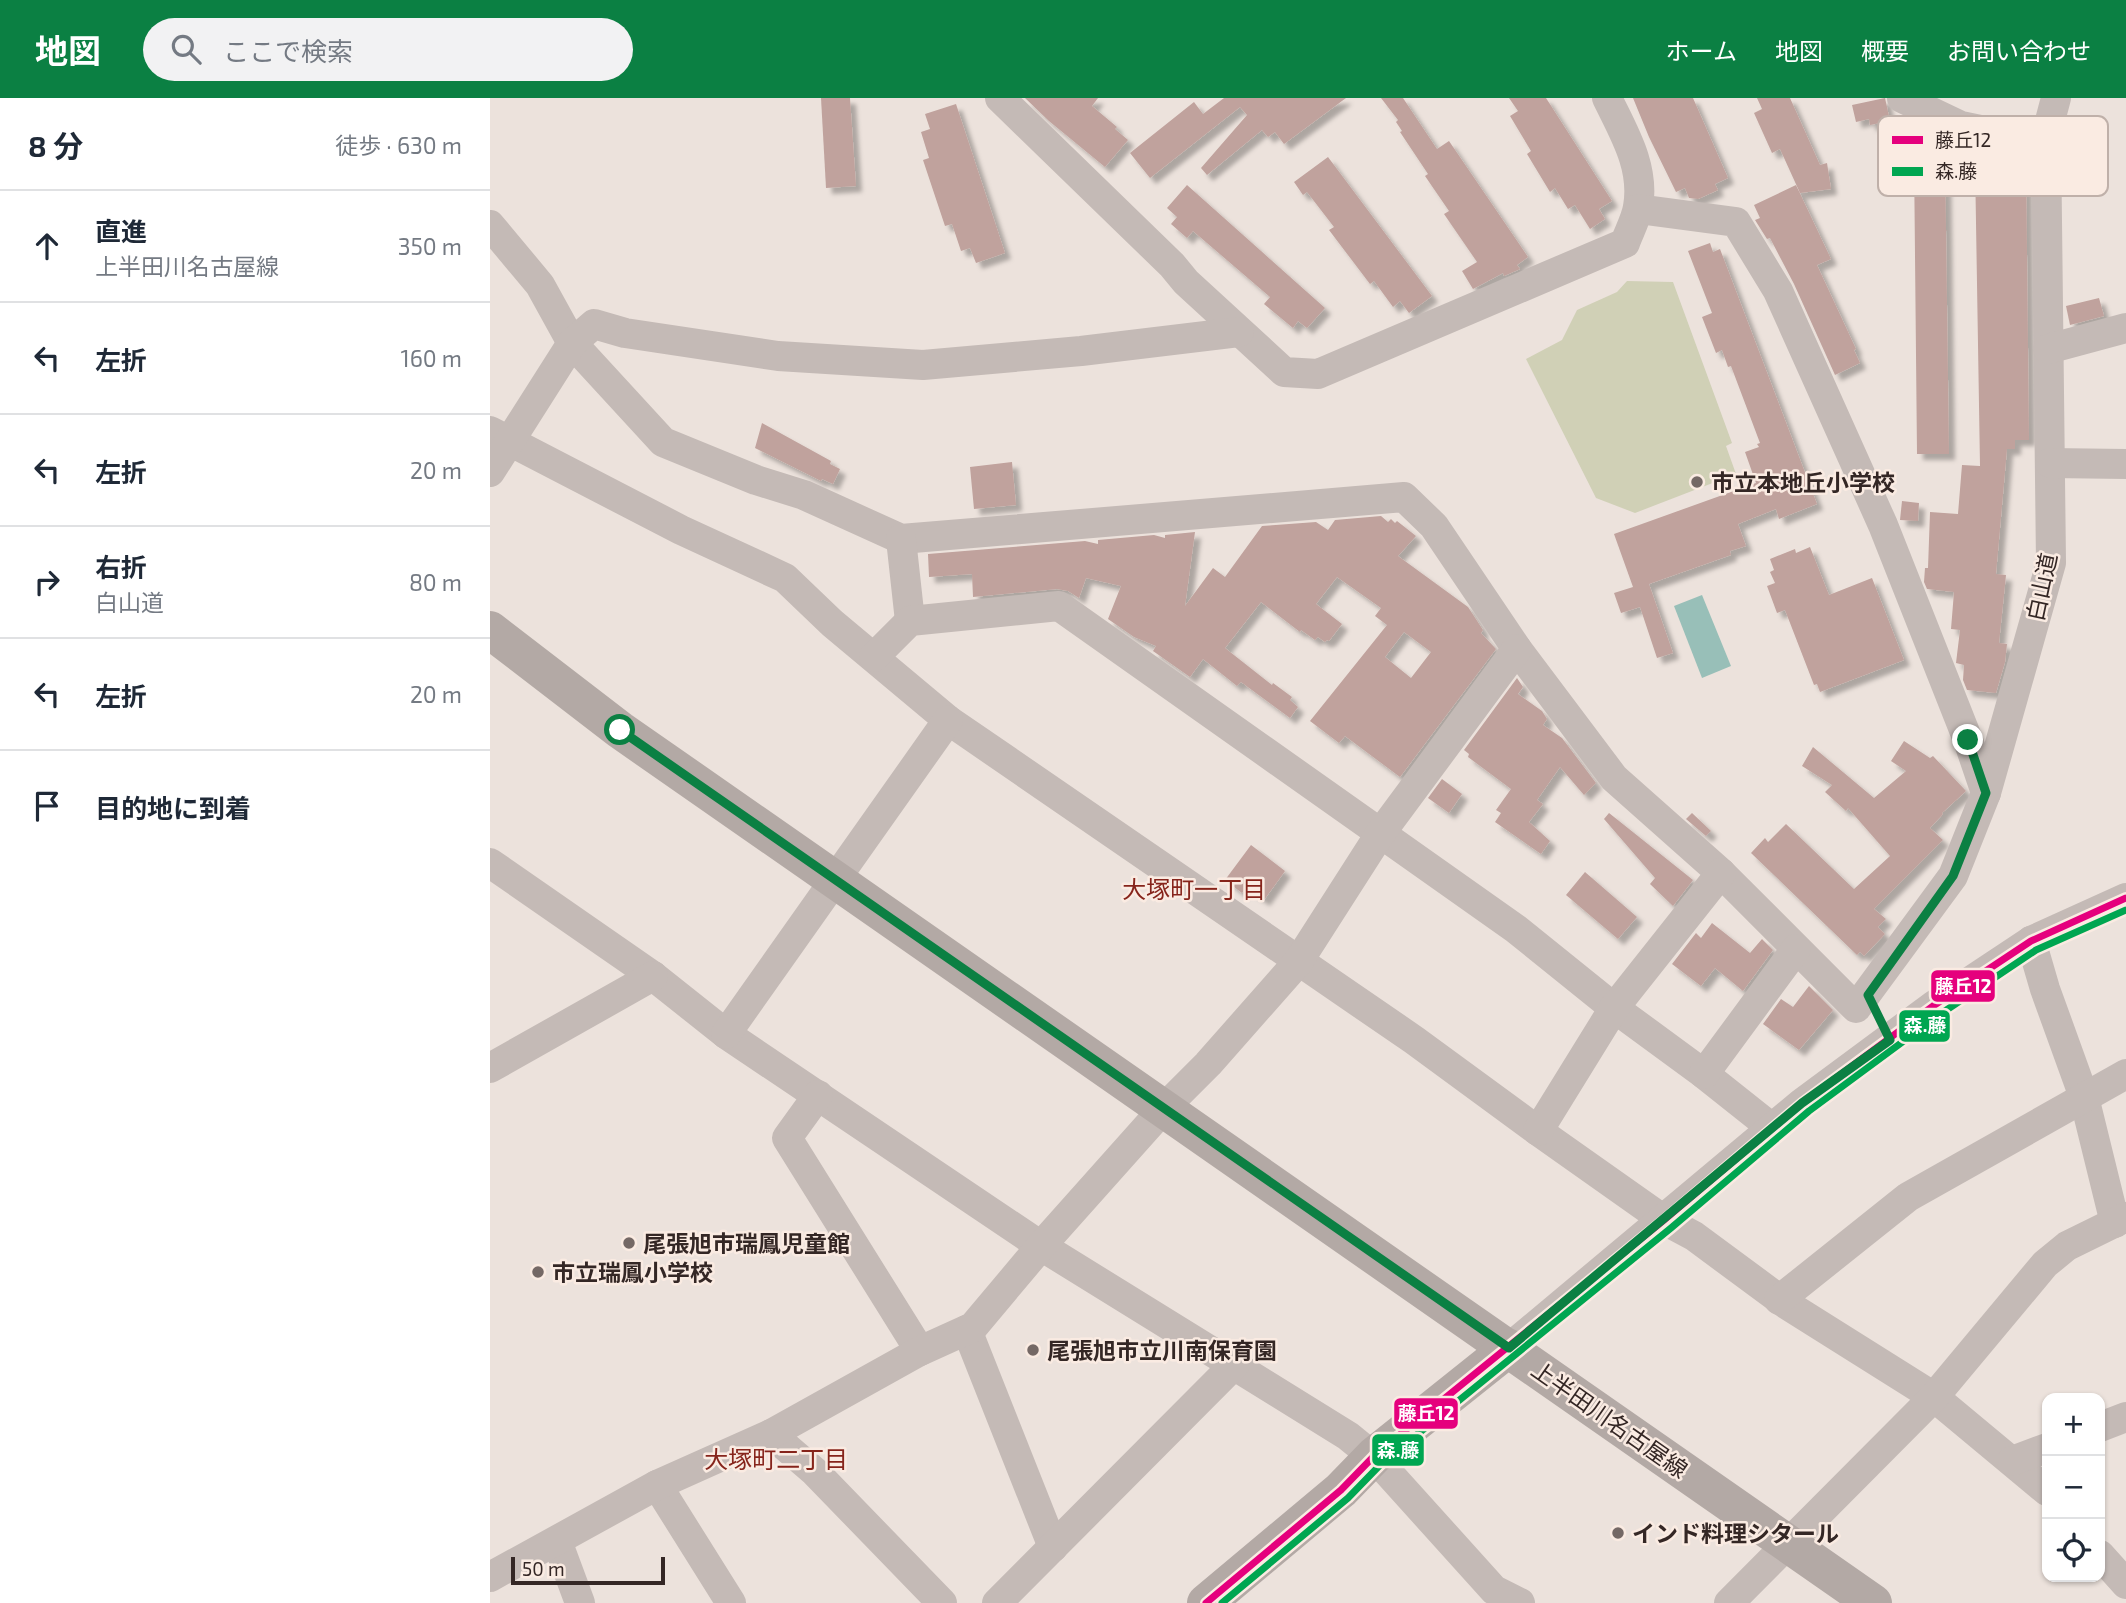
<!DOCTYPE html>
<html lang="ja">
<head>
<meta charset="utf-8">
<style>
  :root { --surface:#fff; --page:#f2f2f3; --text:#1f2937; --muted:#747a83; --line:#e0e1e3; --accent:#0b8043 }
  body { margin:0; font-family:"Exo 2","Noto Sans JP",sans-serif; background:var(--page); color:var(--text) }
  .controls { position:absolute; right:21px; bottom:21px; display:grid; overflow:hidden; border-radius:14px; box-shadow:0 2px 5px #0004 }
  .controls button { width:63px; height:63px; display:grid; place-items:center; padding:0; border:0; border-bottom:2px solid var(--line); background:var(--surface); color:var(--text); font:35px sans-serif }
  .scale { position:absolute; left:21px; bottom:18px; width:154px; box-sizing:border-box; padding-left:7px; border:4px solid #342725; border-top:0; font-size:19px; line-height:24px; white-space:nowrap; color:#342725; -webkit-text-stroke:5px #faebe2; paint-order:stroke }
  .stop { position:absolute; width:21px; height:21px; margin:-16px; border:5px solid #0b8043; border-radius:50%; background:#fff }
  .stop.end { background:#0b8043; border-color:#fff; box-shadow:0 2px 7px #0008 }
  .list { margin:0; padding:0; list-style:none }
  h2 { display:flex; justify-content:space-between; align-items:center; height:91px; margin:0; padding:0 28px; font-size:30px }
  h2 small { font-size:23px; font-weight:400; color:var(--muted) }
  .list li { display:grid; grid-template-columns:46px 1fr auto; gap:21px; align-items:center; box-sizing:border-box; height:112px; padding:0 28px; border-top:2px solid var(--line) }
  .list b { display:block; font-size:26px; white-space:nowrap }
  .list p { margin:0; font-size:23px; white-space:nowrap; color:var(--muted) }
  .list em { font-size:23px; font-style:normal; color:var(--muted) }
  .icon { flex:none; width:38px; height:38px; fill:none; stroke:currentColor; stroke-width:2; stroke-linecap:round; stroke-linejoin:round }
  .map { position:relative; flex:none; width:1636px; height:1505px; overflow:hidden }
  header { display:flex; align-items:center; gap:42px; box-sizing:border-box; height:98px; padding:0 35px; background:var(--accent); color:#fff }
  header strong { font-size:33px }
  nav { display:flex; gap:38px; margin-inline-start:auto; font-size:24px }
  .search { width:490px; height:63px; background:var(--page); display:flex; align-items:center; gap:18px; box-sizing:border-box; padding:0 24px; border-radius:38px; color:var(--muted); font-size:26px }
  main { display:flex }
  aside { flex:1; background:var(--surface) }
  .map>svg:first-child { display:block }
  .green { fill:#d0d0b6 }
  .water { fill:#98bfb8 }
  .building { fill:#c0a29d; fill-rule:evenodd; filter:url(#shadow) }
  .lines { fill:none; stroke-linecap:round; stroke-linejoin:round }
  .minor { stroke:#c4bab6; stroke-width:30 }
  .major { stroke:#b3a9a5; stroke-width:38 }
  .bus-1-casing { stroke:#faebe2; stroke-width:12 }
  .bus-2-casing { stroke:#faebe2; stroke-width:12 }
  .bus-1 { stroke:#e5007d; stroke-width:7 }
  .bus-2 { stroke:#00a651; stroke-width:7 }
  .route { stroke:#0b8043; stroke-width:9 }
  .poi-dot { fill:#746865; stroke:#faebe2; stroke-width:2.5 }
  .labels { text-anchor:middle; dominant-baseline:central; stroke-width:5; stroke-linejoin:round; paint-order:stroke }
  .poi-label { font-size:23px; font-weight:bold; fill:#342725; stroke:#faebe2; text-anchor:start }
  .street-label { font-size:23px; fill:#342725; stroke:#faebe2 }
  .neighbourhood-label { font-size:24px; fill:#86241b; stroke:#faebe2 }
  .key { fill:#faebe2; stroke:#bfb0a9; stroke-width:2 }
  .key-label { font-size:19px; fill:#342725 }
  .line-badge { stroke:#faebe2; stroke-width:2.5 }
  .badge-label { font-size:19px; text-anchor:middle; font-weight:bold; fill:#fff }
</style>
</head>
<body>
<header>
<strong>地図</strong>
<div class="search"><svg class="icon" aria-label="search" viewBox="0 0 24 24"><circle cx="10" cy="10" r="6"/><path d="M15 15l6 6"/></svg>ここで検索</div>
<nav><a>ホーム</a><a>地図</a><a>概要</a><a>お問い合わせ</a></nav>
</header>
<main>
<aside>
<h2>8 分<small>徒歩 · 630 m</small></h2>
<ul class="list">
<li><svg class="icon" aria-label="ahead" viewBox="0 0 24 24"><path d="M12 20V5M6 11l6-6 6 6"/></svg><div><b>直進</b><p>上半田川名古屋線</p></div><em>350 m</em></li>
<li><svg class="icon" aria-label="left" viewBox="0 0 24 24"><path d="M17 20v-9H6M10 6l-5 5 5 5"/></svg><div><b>左折</b></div><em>160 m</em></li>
<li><svg class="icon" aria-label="left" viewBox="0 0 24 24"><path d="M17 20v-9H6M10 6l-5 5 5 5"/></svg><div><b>左折</b></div><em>20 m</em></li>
<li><svg class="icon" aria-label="right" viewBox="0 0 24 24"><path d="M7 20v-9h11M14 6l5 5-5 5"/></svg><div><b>右折</b><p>白山道</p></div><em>80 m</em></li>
<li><svg class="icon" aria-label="left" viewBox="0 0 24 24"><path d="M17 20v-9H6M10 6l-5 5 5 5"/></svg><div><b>左折</b></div><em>20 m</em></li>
<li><svg class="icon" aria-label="arrive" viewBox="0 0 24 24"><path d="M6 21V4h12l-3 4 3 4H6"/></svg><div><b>目的地に到着</b></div></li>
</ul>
</aside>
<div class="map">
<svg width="1636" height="1505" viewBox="0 0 1636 1505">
  <defs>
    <filter id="shadow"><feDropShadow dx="6" dy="6" stdDeviation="2" flood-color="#0004"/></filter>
  </defs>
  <rect width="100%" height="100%" fill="#ece2dc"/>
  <path class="green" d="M1137 183 1183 184 1242 345 1236 348 1246 376 1145 415 1106 400 1036 261 1072 242 1087 212 1127 194Z"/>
  <path class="water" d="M1212 497 1241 568 1212 580 1184 508Z"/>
  <g class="building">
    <path d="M331 0H360L366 88 336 90Z"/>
    <path d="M535 0H608L602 8 627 29 625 31 638 42 615 69 559 23Z"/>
    <path d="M734 0H856L794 46 785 34 778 39 772 32 717 77 711 70 757 17 750 9 660 80 640 55 704 4 713 16Z"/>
    <path d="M891 0H913L947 51 959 43 1038 159 1027 167 1030 171 1014 178 1013 175 983 191 972 173 987 164 954 116 959 113 935 78 938 76 910 34 912 33 906 24 908 22Z"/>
    <path d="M1019 0H1056L1122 103 1109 111 1115 121 1100 131 1085 107 1078 111 1065 90 1060 94 1037 56 1041 53 1020 18 1028 13Z"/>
    <path d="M1143 0H1203L1238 80 1225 86 1228 92 1208 101 1199 100 1195 90 1186 94 1159 39Z"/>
    <path d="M1267 0H1300L1330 67 1337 65 1341 91 1310 95 1290 51 1282 55 1264 15 1272 11Z"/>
    <path d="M1395 0 1400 23 1380 27 1379 21 1366 24 1362 7Z"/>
    <path d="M466 6 515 155 486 165 480 150 471 153 462 126 455 128 433 62 439 60 431 34 440 31 435 16Z"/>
    <path d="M1437 35H1445L1464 44V56H1455L1459 356H1427L1424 58H1438Z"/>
    <path d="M1508 53 1521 55V63H1536L1539 342H1525V351H1517L1506 476 1516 477 1509 545 1517 546 1515 564 1506 595 1477 592 1473 582 1474 567 1466 565 1470 532 1461 531 1464 494 1437 491 1434 484 1435 470H1438L1440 414 1468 416 1472 367 1490 368 1485 64 1504 63V54Z"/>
    <path d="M838 59 942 198 919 215 910 203 903 209 884 183 880 186 839 132 844 129 817 94 813 97 804 84Z"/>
    <path d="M697 87 835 210 817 230 808 223 803 230 774 206 780 199 703 133 697 140 681 126 687 119 677 110Z"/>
    <path d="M1306 87 1341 161 1327 167 1366 251 1364 252 1370 265 1345 277 1304 186 1280 140 1277 141 1265 122 1270 120 1264 107Z"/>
    <path d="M1220 145 1223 154 1230 151 1327 406 1289 421 1286 411 1248 426 1256 448 1240 453 1241 457 1159 486 1183 555 1167 560 1150 509 1131 515 1124 495 1143 489 1124 436 1266 385 1255 354 1269 349 1267 346 1270 345 1241 268 1238 269 1232 252 1226 255 1212 219 1222 215 1198 153Z"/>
    <path d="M1609 200 1614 218 1580 227 1576 208Z"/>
    <path d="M272 325 341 363 340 366 350 371 343 386 332 381 331 383 265 350Z"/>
    <path d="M522 364 526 407 484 411 480 369Z"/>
    <path d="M1412 403 1429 405 1428 423 1410 422Z"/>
    <path d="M891 418 898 424 901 421 905 425 907 423 926 438 908 458 978 509 993 532 991 535 1006 551 910 679 855 638 849 645 820 623 897 527 885 518 891 510 847 479 826 506 852 526 839 543 837 542 835 544 828 539 825 542 811 532 810 534 771 504 735 550 782 587 783 585 802 599 800 602 808 609 800 620 751 584 747 588 713 561 700 579 663 553 666 548 644 539 618 521 631 488 596 480 589 500 578 493 567 491 483 499 482 476 439 479 438 456 595 443 608 446V442L664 437 675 440V437L705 434 695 508 723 470 735 479 772 428 826 424 838 432 845 422ZM914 534 941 554 921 580 895 559Z"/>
    <path d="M1320 449 1339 497 1382 480 1414 562 1330 594 1327 586 1324 587 1295 512 1287 515 1277 488 1285 485 1280 474 1284 472 1280 461 1305 451 1306 455Z"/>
    <path d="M1027 580 1033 589 1028 596 1052 613 1057 621 1053 627 1072 640 1106 685 1094 697 1070 669 1047 702 1053 706 1039 724 1060 743 1051 756 1005 724 1011 715 1006 712 1021 691 978 659 979 656 974 652Z"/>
    <path d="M1414 643 1440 660 1443 658 1476 693 1452 715 1453 716 1440 730 1453 742 1384 811 1396 821 1388 829 1395 836 1374 858 1370 854 1367 857 1261 755 1275 740 1278 744 1296 726 1364 791 1400 758 1358 710 1356 713 1335 694 1342 687 1312 668 1323 649 1384 700 1416 673 1401 663Z"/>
    <path d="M952 681 972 696 959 715 938 700Z"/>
    <path d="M1119 715 1203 782 1183 808 1160 786 1165 780 1114 721Z"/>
    <path d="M1202 715 1221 733 1216 738 1196 721Z"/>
    <path d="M761 747 795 773 774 802 756 790 752 795 735 782Z"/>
    <path d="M1095 774 1147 819 1128 841 1076 797Z"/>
    <path d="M1222 825 1260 855 1272 841 1283 852 1253 893 1225 870 1211 888 1182 866 1206 835 1211 840Z"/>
    <path d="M1319 888 1343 912 1309 952 1273 926 1291 901 1303 909Z"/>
  </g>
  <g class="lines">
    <g class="minor">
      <path d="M510 0 682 167 696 184 794 274 828 276 1135 145C1139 134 1146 121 1148 109 1155 69 1134 35 1117 0"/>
      <path d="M1412 0 1471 28 1519 38H1556"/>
      <path d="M1148 111 1246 124 1288 193 1393 427 1478 642 1496 695"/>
      <path d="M0 127 50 187 82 245 173 344 266 382 314 397 411 441 914 399 944 428 1027 551 1124 680 1231 775 1366 910 1463 778 1496 695 1561 465 1556 38 1566 0"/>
      <path d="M1558 251 1636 230"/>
      <path d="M0 333 191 432 295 480 342 525 458 622 924 942 1048 1033 1174 1122 1204 1138 1296 1206 1444 1299 1557 1393"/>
      <path d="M1560 365 1636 366"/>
      <path d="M0 374 82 245 104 226 135 235 288 258 433 267 591 253 749 234"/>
      <path d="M411 441 420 523"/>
      <path d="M384 559 420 523 569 508 1026 831 1124 910 1214 976 1282 1030"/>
      <path d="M0 765 163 878 236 936 551 1148 858 1338 885 1360 1004 1492 1030 1505"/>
      <path d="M1541 843 1555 891 1594 999 1625 1125"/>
      <path d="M236 936 458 622"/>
      <path d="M0 970 163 878"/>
      <path d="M1214 976 1306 851"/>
      <path d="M328 997 297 1040 430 1253"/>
      <path d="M1048 1033 1124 910 1231 775"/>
      <path d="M1289 1202 1418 1099 1636 976"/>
      <path d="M477 1232 563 1449"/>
      <path d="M1019 1250 1312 1005 1443 908 1541 843 1636 800"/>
      <path d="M1610 1329 1636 1319"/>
      <path d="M281 1336 325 1374 452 1505"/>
      <path d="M1522 1363 1557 1350"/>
      <path d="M167 1387 241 1505"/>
      <path d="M67 1443 90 1505"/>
      <path d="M1610 1457 1636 1486"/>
      <path d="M0 1479 167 1387 281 1336 430 1253 483 1229 551 1148 675 1009 718 966 808 864 890 736 1027 551"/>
      <path d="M507 1505 744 1267"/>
      <path d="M1239 1505 1444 1299 1555 1166 1577 1148 1636 1119"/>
    </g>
    <g class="major">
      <path d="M0 532 130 632 1383 1505"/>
      <path d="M716 1505 851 1392 885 1357 1019 1250"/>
    </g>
    <defs>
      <path id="bus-1" d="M716 1505 851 1392 885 1357 1174 1122 1312 1005 1443 908 1541 843 1636 800"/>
      <path id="bus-2" d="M732 1505 858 1400 892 1365 1181 1130 1319 1013 1449 917 1546 852 1636 812"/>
    </defs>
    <use href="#bus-1" class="bus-1-casing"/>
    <use href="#bus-2" class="bus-2-casing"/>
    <use href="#bus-1" class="bus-1"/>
    <use href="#bus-2" class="bus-2"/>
  </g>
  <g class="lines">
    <path class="route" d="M130 632 1019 1250 1312 1005 1400 942 1378 897 1463 778 1496 695 1478 642"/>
  </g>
  <g class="poi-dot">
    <circle cx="1207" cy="384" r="7"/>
    <circle cx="139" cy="1145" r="7"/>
    <circle cx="48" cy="1174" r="7"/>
    <circle cx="543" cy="1252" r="7"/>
    <circle cx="1128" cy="1435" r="7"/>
  </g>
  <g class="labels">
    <g class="poi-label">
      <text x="1221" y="384">市立本地丘小学校</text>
      <text x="153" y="1145">尾張旭市瑞鳳児童館</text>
      <text x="62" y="1174">市立瑞鳳小学校</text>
      <text x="557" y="1252">尾張旭市立川南保育園</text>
      <text x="1142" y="1435">インド料理シタール</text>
    </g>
    <g class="street-label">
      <text transform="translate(1551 489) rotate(-78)">白山道</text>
      <text transform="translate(1120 1321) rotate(35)">上半田川名古屋線</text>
    </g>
    <g class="neighbourhood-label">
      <text x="704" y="790">大塚町一丁目</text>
      <text x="286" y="1360">大塚町二丁目</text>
    </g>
  </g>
  <rect x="1388" y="18" width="230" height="80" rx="10" class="key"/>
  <rect x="1402" y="38" width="31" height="8" fill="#e5007d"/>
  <rect x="1402" y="69" width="31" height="9" fill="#00a651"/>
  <g class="key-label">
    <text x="1445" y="49">藤丘12</text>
    <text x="1445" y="80">森.藤</text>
  </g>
  <g class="line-badge">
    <rect x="1440" y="871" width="66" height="34" rx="7" fill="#e5007d"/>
    <rect x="1408" y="911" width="53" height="34" rx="7" fill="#00a651"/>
    <rect x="903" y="1299" width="66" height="33" rx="7" fill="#e5007d"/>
    <rect x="881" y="1335" width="54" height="34" rx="7" fill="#00a651"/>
  </g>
  <g class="badge-label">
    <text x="1473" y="895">藤丘12</text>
    <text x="1435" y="934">森.藤</text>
    <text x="936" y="1322">藤丘12</text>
    <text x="908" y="1359">森.藤</text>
  </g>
</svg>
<div class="controls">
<button>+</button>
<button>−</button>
<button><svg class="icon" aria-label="locate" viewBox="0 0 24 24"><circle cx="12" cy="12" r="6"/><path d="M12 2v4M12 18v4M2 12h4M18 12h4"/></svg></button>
</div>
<div class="scale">50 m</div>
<div class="stop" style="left:130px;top:632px"></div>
<div class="stop end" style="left:1478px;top:642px"></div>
</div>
</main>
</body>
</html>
